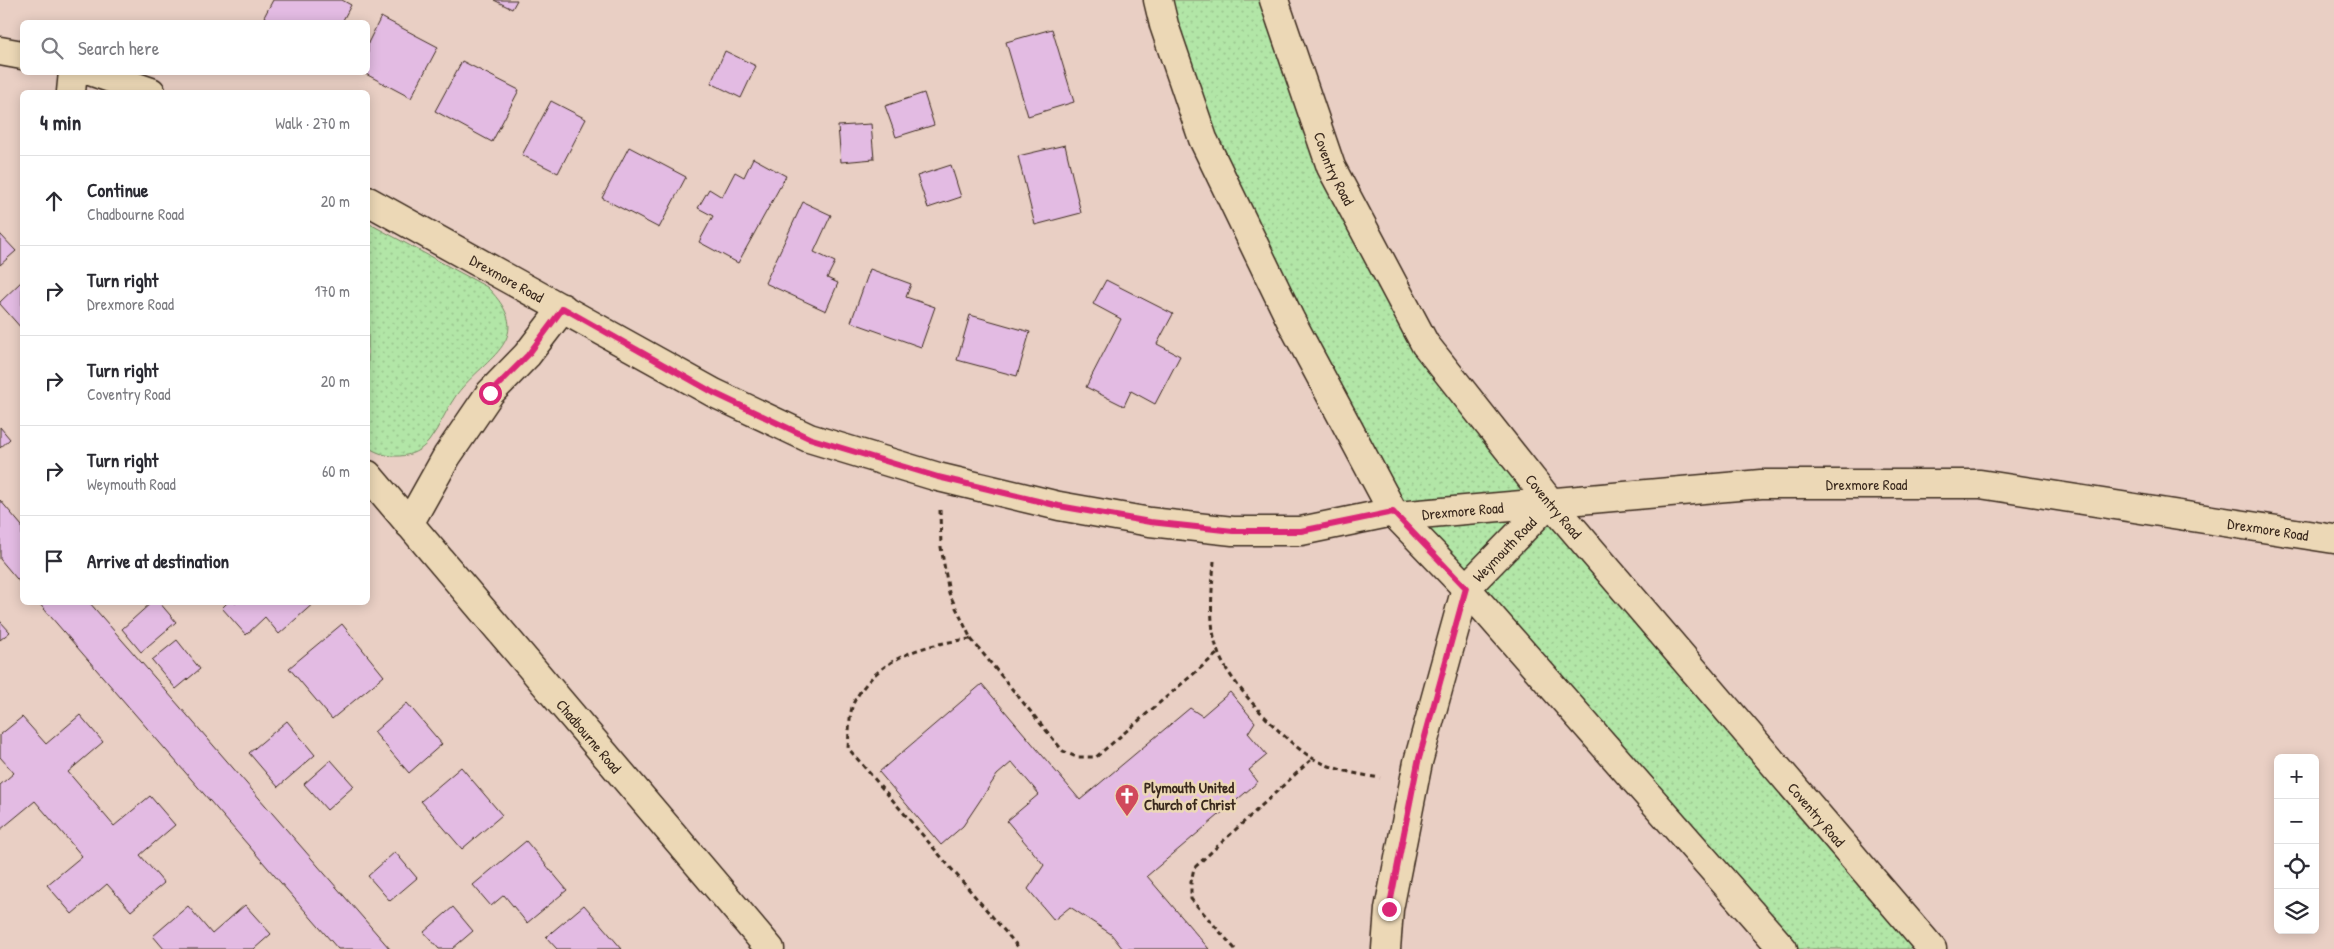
<!DOCTYPE html>
<html lang="en">
<head>
<meta charset="utf-8">
<style>
  :root { --surface:#fff; --page:#f7f7f7; --text:#2b2b33; --muted:#7c7c81; --line:#e1e1e2 }
  body { margin:0; font-family:"Patrick Hand",sans-serif; background:var(--page); color:var(--text) }
  .controls { position:absolute; right:15px; bottom:15px; display:grid; overflow:hidden; border-radius:8px; box-shadow:0 2px 12px #0003 }
  .controls button { width:45px; height:45px; display:grid; place-items:center; padding:0; border:0; border-bottom:1px solid var(--line); background:var(--surface); color:var(--text); font:25px sans-serif }
  .stop { position:absolute; width:15px; height:15px; margin:-11px; border:4px solid #db2777; border-radius:50%; background:#fff }
  .stop.end { background:#db2777; border-color:#fff; box-shadow:0 1px 5px #0008 }
  .list { margin:0; padding:0; list-style:none }
  h2 { display:flex; justify-content:space-between; align-items:center; height:65px; margin:0; padding:0 20px; font-size:21px }
  h2 small { font-size:16px; font-weight:400; color:var(--muted) }
  .list li { display:grid; grid-template-columns:32px 1fr auto; gap:15px; align-items:center; box-sizing:border-box; height:90px; padding:0 20px; border-top:1px solid var(--line) }
  .list b { display:block; font-size:19px; white-space:nowrap }
  .list p { margin:0; font-size:16px; white-space:nowrap; color:var(--muted) }
  .list em { font-size:16px; font-style:normal; color:var(--muted) }
  .icon { flex:none; width:28px; height:28px; fill:none; stroke:currentColor; stroke-width:2; stroke-linecap:round; stroke-linejoin:round }
  .map { position:relative; flex:none; width:2334px; height:949px; overflow:hidden }
  .search { position:absolute; background:var(--surface); box-shadow:0 2px 12px #0003; left:20px; top:20px; width:350px; height:55px; display:flex; align-items:center; gap:12px; box-sizing:border-box; padding:0 18px; border-radius:8px; color:var(--muted); font-size:19px }
  .panel { position:absolute; background:var(--surface); box-shadow:0 2px 12px #0003; left:20px; top:90px; width:350px; height:515px; border-radius:8px }
  .map>svg:first-child { display:block }
  .grass { fill:url(#grass-dots); stroke:#768862 }
  .building { fill:#e3bbe3; stroke:#3b2a1e }
  .lines { fill:none; stroke-linecap:round; stroke-linejoin:round }
  .minor-casing { stroke:#3b2a1e; stroke-width:31 }
  .path { stroke:#3b2a1e; stroke-width:3; stroke-dasharray:5 4; stroke-linecap:butt }
  .minor { stroke:#ecd8b6; stroke-width:28 }
  .route { stroke:#db2777; stroke-width:6 }
  .labels { text-anchor:middle; dominant-baseline:central; stroke-width:5; stroke-linejoin:round; paint-order:stroke }
  .street-label { font-size:15px; fill:#3b2a1e; stroke:#ecd8b6 }
  .poi-label { font-size:15px; font-weight:bold; fill:#3b2a1e; stroke:#ecd8b6; text-anchor:start }
</style>
</head>
<body>
<div class="map">
<svg width="2334" height="949" viewBox="0 0 2334 949">
  <defs>
    <pattern id="grass-dots" width="8" height="8" patternUnits="userSpaceOnUse" patternTransform="scale(1.25)"><rect width="8" height="8" fill="#b2e6a7"/><path d="M2 2h.1M6 6h.1" fill="none" stroke="#9ac58f" stroke-width="1.8" stroke-linecap="round"/></pattern>
  </defs>
  <rect width="100%" height="100%" fill="#e9cfc4"/>
  <filter id="ink" filterUnits="userSpaceOnUse"><feTurbulence type="fractalNoise" baseFrequency=".02" numOctaves="2"/><feDisplacementMap in="SourceGraphic" scale="10" xChannelSelector="R" yChannelSelector="G"/><feConvolveMatrix kernelMatrix="1 2 1 2 8 2 1 2 1" color-interpolation-filters="sRGB"/></filter>
  <g filter="url(#ink)">
    <g class="grass">
      <path d="M1158 0H1274L1331 167 1425 344 1932 949H1783L1397 516 1290 319Z"/>
      <path d="M368 223 487 287C539 339 486 356 457 394 446 409 440 427 429 441 414 460 386 460 368 447Z"/>
    </g>
    <g class="building">
      <path d="M273 0H342L351 5 342 22H274L264 17Z"/>
      <path d="M494 0H517L512 9Z"/>
      <path d="M381 17 438 47 411 98 362 72H368V43Z"/>
      <path d="M1052 29 1074 102 1028 116 1006 42Z"/>
      <path d="M725 51 756 66 741 98 711 83Z"/>
      <path d="M462 61 519 90 492 142 435 111Z"/>
      <path d="M924 93 934 125 896 137 885 106Z"/>
      <path d="M551 101 586 119 558 173 522 155Z"/>
      <path d="M871 124 874 159 841 162 838 126Z"/>
      <path d="M1065 145 1081 213 1035 225 1018 156Z"/>
      <path d="M629 147 686 177 659 228 602 198Z"/>
      <path d="M753 158 786 176 738 263 699 242 713 216 698 208 709 189 722 197 735 172 744 177Z"/>
      <path d="M951 165 961 197 928 208 917 176Z"/>
      <path d="M803 202 831 215 814 252 835 262 827 278 838 283 826 311 765 283Z"/>
      <path d="M0 234 16 251 0 265Z"/>
      <path d="M870 269 911 284 906 297 935 307 921 347 851 322Z"/>
      <path d="M1106 280 1173 314 1157 344 1180 356 1155 404 1131 391 1124 406 1086 387 1121 319 1093 304Z"/>
      <path d="M22 281V329L0 304V302Z"/>
      <path d="M970 315 1030 332 1017 376 957 360Z"/>
      <path d="M0 427 10 439 0 448Z"/>
      <path d="M0 500 22 526V585L0 559Z"/>
      <path d="M38 602H89L390 949H338Z"/>
      <path d="M152 602H159L176 622 141 652 122 629Z"/>
      <path d="M228 602H315L279 634 265 617 246 635 222 608Z"/>
      <path d="M0 621 10 632 0 640Z"/>
      <path d="M342 624 384 676 332 719 289 668Z"/>
      <path d="M177 640 200 669 176 689 152 660Z"/>
      <path d="M982 684 1080 800 1190 708 1202 716 1230 692 1255 722 1248 733 1267 755 1249 770 1258 782 1147 876 1209 949H1123L1111 934 1070 907 1054 920 1028 889 1044 865 1007 821 1039 794 1012 762 997 775 963 826 941 845 879 772Z"/>
      <path d="M407 703 442 744 409 773 374 732Z"/>
      <path d="M80 715 103 742 68 772 114 826 150 796 175 825 140 855 164 883 131 911 107 884 72 914 47 885 82 856 35 801 0 830V785L14 773 0 757V735L22 717 46 744Z"/>
      <path d="M287 721 315 755 278 787 249 753Z"/>
      <path d="M331 760 354 786 327 810 304 784Z"/>
      <path d="M461 767 502 815 462 849 421 801Z"/>
      <path d="M526 841 567 890 527 923 504 895 491 906 473 885Z"/>
      <path d="M395 852 417 878 390 901 368 876Z"/>
      <path d="M245 905 271 934 254 949H164L153 936 188 906 212 934Z"/>
      <path d="M584 905 622 949H557L546 937Z"/>
      <path d="M453 907 473 931 452 949H439L424 932Z"/>
    </g>
    <g class="lines">
      <defs>
        <g id="minor">
          <path d="M1158 0 1164 25 1203 139 1290 319 1393 512 1466 588 1783 949"/>
          <path id="s1" d="M1274 0 1331 167 1425 344 1550 502 1932 949"/>
          <path d="M0 51 22 55"/>
          <path d="M93 72 151 92"/>
          <path d="M71 92 73 72"/>
          <path id="s2" d="M368 201 714 393 809 438 938 477 1059 506 1150 522 1233 531H1301L1393 512"/>
          <path id="s3" d="M368 475 770 949"/>
          <path id="s4" d="M1397 516 1761 484H1980L2334 539"/>
          <path d="M409 524 447 456 490 393 527 355 563 308"/>
          <path id="s5" d="M1386 949 1389 909 1418 762 1466 588 1550 502"/>
        </g>
      </defs>
      <use href="#minor" class="minor-casing"/>
      <g class="path">
        <path d="M940 510 941 547 949 593 971 639C924 644 878 657 854 702 849 711 849 736 848 748L1020 949"/>
        <path d="M1214 561C1212 591 1208 623 1218 652 1227 681 1288 745 1314 759 1334 770 1357 774 1380 778"/>
        <path d="M971 639 1063 751 1076 757H1096L1218 653"/>
        <path d="M1235 949 1191 899V882L1194 868 1313 758"/>
      </g>
      <use href="#minor" class="minor"/>
    </g>
  </g>
  <g class="lines" filter="url(#ink)">
    <path class="route" d="M490 393 528 355 563 308 714 393 809 438 938 477 1059 506 1150 522 1233 531H1301L1393 512 1466 588 1418 762 1389 909"/>
  </g>
  <defs>
    <symbol id="church-pin" viewBox="-11 -11 22 30"><path d="M0 17L-7.5 6A9.5 9.5 0 1 1 7.5 6Z" fill="#d1495b" stroke="#ecd8b6"/><path d="M-1.2-6h2.4v3.5h3.3v2.4h-3.3V6h-2.4V-.1h-3.3v-2.4h3.3Z" fill="#fff"/></symbol>
  </defs>
  <g fill-rule="evenodd">
    <use href="#church-pin" x="1113" y="782" width="28" height="38"/>
  </g>
  <g class="labels">
    <g class="street-label">
      <text stroke="none"><textPath href="#s1" startOffset="179">Coventry Road</textPath></text>
      <text stroke="none"><textPath href="#s2" startOffset="159">Drexmore Road</textPath></text>
      <text stroke="none"><textPath href="#s4" startOffset="471">Drexmore Road</textPath></text>
      <text stroke="none"><textPath href="#s1" startOffset="584">Coventry Road</textPath></text>
      <text stroke="none"><textPath href="#s4" startOffset="66">Drexmore Road</textPath></text>
      <text stroke="none"><textPath href="#s4" startOffset="876">Drexmore Road</textPath></text>
      <text stroke="none"><textPath href="#s5" startOffset="425">Weymouth Road</textPath></text>
      <text stroke="none"><textPath href="#s3" startOffset="342">Chadbourne Road</textPath></text>
      <text stroke="none"><textPath href="#s1" startOffset="989">Coventry Road</textPath></text>
    </g>
    <g class="poi-label">
      <text x="1144" y="787">Plymouth United<tspan x="1144" dy="17">Church of Christ</tspan></text>
    </g>
  </g>
</svg>
<div class="controls">
<button>+</button>
<button>−</button>
<button><svg class="icon" aria-label="locate" viewBox="0 0 24 24"><circle cx="12" cy="12" r="6"/><path d="M12 2v4M12 18v4M2 12h4M18 12h4"/></svg></button>
<button><svg class="icon" aria-label="layers" viewBox="0 0 24 24"><path d="M12 4l9 5-9 5-9-5zM3 14l9 5 9-5"/></svg></button>
</div>
<div class="stop" style="left:490px;top:393px"></div>
<div class="stop end" style="left:1389px;top:909px"></div>
<div class="search"><svg class="icon" aria-label="search" viewBox="0 0 24 24"><circle cx="10" cy="10" r="6"/><path d="M15 15l6 6"/></svg>Search here</div>
<section class="panel">
<h2>4 min<small>Walk · 270 m</small></h2>
<ul class="list">
<li><svg class="icon" aria-label="ahead" viewBox="0 0 24 24"><path d="M12 20V5M6 11l6-6 6 6"/></svg><div><b>Continue</b><p>Chadbourne Road</p></div><em>20 m</em></li>
<li><svg class="icon" aria-label="right" viewBox="0 0 24 24"><path d="M7 20v-9h11M14 6l5 5-5 5"/></svg><div><b>Turn right</b><p>Drexmore Road</p></div><em>170 m</em></li>
<li><svg class="icon" aria-label="right" viewBox="0 0 24 24"><path d="M7 20v-9h11M14 6l5 5-5 5"/></svg><div><b>Turn right</b><p>Coventry Road</p></div><em>20 m</em></li>
<li><svg class="icon" aria-label="right" viewBox="0 0 24 24"><path d="M7 20v-9h11M14 6l5 5-5 5"/></svg><div><b>Turn right</b><p>Weymouth Road</p></div><em>60 m</em></li>
<li><svg class="icon" aria-label="arrive" viewBox="0 0 24 24"><path d="M6 21V4h12l-3 4 3 4H6"/></svg><div><b>Arrive at destination</b></div></li>
</ul>
</section>
</div>
</body>
</html>
